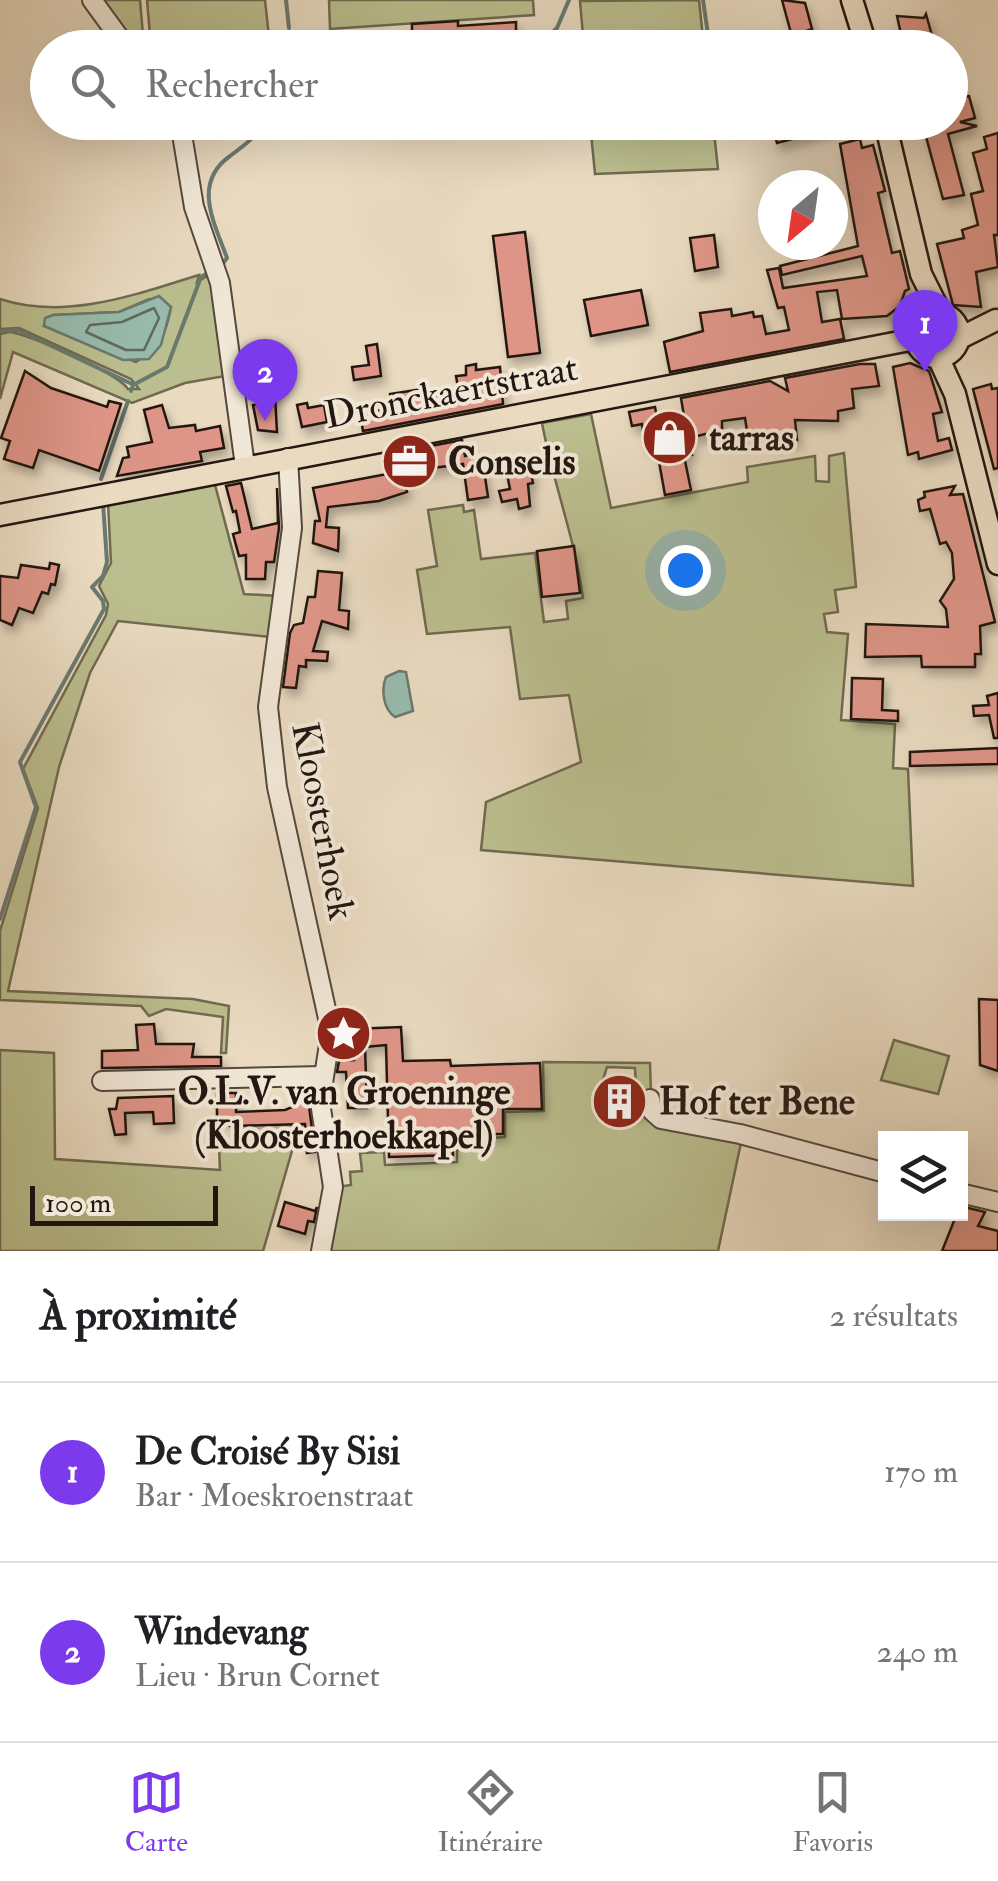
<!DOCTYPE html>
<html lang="fr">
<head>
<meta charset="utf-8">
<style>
  :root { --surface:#fff; --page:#f2f2f2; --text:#202124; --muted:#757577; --line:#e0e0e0; --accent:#7c3aed }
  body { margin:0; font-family:"IM FELL Double Pica",serif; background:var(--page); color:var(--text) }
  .controls { position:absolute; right:30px; bottom:30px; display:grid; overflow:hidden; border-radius:0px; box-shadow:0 10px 40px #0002 }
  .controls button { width:90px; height:90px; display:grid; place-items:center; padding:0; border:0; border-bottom:2px solid var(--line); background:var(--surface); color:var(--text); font:50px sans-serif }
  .compass { position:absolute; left:758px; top:170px; width:90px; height:90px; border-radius:50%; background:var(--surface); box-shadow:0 10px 40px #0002; rotate:209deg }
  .scale { position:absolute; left:30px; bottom:25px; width:188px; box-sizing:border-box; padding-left:10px; border:5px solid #241711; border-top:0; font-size:28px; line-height:35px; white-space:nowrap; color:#241711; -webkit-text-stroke:8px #f1e7d6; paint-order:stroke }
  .you { position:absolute; left:685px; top:570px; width:35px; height:35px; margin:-25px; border:8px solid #fff; border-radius:50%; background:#1a73e8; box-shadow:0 0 0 15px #1a73e833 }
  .badge { display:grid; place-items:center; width:65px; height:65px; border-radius:50%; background:var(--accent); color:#fff; font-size:32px; font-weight:700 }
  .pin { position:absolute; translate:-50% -82px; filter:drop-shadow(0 2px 5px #0008) }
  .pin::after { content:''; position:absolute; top:52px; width:35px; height:30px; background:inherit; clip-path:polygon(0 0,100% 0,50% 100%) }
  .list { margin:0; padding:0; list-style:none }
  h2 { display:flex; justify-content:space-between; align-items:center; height:130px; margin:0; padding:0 40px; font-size:42px }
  h2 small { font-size:32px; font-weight:400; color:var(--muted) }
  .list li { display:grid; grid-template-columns:65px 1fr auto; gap:30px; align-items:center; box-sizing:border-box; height:180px; padding:0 40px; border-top:2px solid var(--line) }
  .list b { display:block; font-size:38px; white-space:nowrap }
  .list p { margin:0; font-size:32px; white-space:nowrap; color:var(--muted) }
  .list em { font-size:32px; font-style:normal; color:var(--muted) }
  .icon { flex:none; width:55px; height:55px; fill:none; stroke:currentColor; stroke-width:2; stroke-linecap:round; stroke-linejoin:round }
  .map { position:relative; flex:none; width:998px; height:1251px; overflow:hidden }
  .search { position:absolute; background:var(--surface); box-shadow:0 10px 40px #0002; left:30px; right:30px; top:30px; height:110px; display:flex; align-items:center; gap:25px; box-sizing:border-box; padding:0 35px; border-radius:55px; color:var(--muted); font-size:38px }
  .sheet { height:490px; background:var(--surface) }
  nav { display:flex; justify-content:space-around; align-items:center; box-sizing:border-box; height:140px; border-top:2px solid var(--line); background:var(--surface); font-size:28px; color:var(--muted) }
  nav a { display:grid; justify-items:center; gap:5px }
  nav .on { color:var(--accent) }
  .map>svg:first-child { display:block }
  .green { fill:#bbbe8e; stroke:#706a50; stroke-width:2.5; fill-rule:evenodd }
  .water { fill:#98bbad; stroke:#6a796f; stroke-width:2.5 }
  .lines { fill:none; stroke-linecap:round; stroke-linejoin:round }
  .shore { stroke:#5e695f; stroke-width:2.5 }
  .stream { stroke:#6a796f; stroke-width:4 }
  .building { fill:#de9587; stroke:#241711; stroke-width:2.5; filter:url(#shadow) }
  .minor-casing { stroke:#55483d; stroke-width:22 }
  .major-casing { stroke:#241711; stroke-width:25 }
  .minor { stroke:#f1e7d6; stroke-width:18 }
  .major { stroke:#e9dac0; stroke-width:20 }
  .labels { text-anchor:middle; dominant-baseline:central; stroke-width:8; stroke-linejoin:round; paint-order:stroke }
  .street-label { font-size:38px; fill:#241711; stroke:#f1e7d6 }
  .poi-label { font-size:38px; font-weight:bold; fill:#241711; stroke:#f1e7d6; text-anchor:start }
</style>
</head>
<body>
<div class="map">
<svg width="998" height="1251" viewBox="0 0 998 1251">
  <defs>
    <filter id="shadow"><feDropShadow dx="4" dy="7" stdDeviation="5" flood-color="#0004"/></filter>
  </defs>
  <rect width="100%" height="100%" fill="#e9dac0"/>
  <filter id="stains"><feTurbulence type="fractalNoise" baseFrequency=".002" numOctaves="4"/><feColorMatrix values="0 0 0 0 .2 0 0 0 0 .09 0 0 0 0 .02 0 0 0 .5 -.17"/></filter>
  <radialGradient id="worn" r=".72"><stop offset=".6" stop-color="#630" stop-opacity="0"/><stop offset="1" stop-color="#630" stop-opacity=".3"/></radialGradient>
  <g class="green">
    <path d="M96 0H140L144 47H130Z"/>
    <path d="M147 0H265L270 46 151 47Z"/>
    <path d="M329 0H533L534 15 330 29Z"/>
    <path d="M699 0 704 47H584L580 1Z"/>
    <path d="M590 123H713L718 169 595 174Z"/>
    <path d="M212 273 225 376 185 383 132 403 13 352 0 399V334L9 332C28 333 119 374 128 389H139L131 379 19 328 0 329V299C65 321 137 294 199 275L197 282ZM149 299 171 307C166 335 160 346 136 362L44 326 53 315 119 312Z"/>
    <path d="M591 414 611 508 748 482 747 467 815 456 816 481 829 482V456L844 453 856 587 835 590 838 612 824 614 827 632 848 634 841 720 895 724 893 768 908 769 913 886 481 850 486 802 581 762 569 695 520 699 510 627 427 634 417 570 437 566 428 510 463 505 464 512 474 510 481 559 535 553 544 622 568 619 566 601 583 598C575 538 553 483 542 423Z"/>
    <path d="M214 481 244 594 279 596 270 637 118 621 90 673 59 767 8 991 193 999 229 1006 226 1053H221L223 1017 166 1009 149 1016 141 1006 0 1000V931L38 808 23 769 106 615 108 604 99 586 111 563 108 502Z"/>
    <path d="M894 1040 949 1056 938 1094 881 1080Z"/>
    <path d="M0 1050 54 1053 55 1159 220 1170 219 1147H245V1138L296 1137 263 1251H0Z"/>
    <path d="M543 1062 650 1063 651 1094 636 1088 635 1068 607 1067 595 1106 742 1138 718 1251H328L337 1187 351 1185 350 1172 362 1171 360 1153 384 1152 385 1165 457 1162V1140L505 1137V1112L544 1111Z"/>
  </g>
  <g class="water">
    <path d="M159 296 171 307 161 345 149 359 123 360 44 326 45 318 53 315 119 312Z"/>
    <path d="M399 671 406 672 413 711 395 717C383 709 381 690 386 677Z"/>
  </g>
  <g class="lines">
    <path class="shore" d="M154 308 159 318 144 350H126L86 332 90 325 122 322Z"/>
    <g class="stream">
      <path d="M286 0 289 28"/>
      <path d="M703 0 710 48"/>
      <path d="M291 48 289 38 412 40"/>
      <path d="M535 48 557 28 569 0"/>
      <path d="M221 266 227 258C214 222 192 183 230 156 243 146 256 138 264 122"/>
      <path d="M0 331 18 330 132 384"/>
      <path d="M131 391 133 385 167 367 201 277 211 271"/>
      <path d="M101 479 128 401"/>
      <path d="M0 919 36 807 20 762 104 609 103 601 92 587 103 576 107 562 103 503"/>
    </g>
  </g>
  <g class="building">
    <path d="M782 0 805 3 812 29 806 31 809 39 794 44Z"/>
    <path d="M926 14 934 43H923V32L901 34 897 16 924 18Z"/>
    <path d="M458 21V26L516 22V36L461 40 449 48 412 41V24Z"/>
    <path d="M969 96 975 118 960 122 977 126 948 134 964 195 943 199 922 122H950V101Z"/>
    <path d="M772 122H842V126L777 143Z"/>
    <path d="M998 133V235H994L998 267 976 272 981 307 953 305 937 244 964 238 962 230 978 225 971 194 983 191 973 153 987 149 984 137Z"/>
    <path d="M860 139 862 148 873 145 885 191 878 193 892 253 900 251 909 289 905 291 900 306 887 316 842 319 837 290 817 292 822 322 840 319 844 339 670 372 664 342 703 331 700 313 731 309 732 316 753 312 754 317 762 316 766 334 789 330 784 307 778 308 767 270 779 268 783 288 867 276 862 256 782 275 780 266 858 246 840 144Z"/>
    <path d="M525 232 540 353 508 357 493 236Z"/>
    <path d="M714 235 718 267 695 271 690 238Z"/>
    <path d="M641 290 648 325 591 336 584 300Z"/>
    <path d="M377 344 381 376 354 380 352 367 369 365 366 346Z"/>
    <path d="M910 363 929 371 942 412 933 414 938 441 949 438 952 450 919 459 918 452 908 455 893 367Z"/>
    <path d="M476 364V370L500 367 503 404 363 431 360 414 386 409 385 401 391 400 390 394 423 389 425 399 459 393 456 376 466 375V366Z"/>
    <path d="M860 364H875L879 386 852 389 854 408 838 411V421L795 420 797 440 774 442 773 433 748 437 745 418 722 421V430L689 438 692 455 684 456 691 490 665 495 656 445 646 447 642 424 632 426 629 412 655 407 660 434 679 430 677 417 684 416 681 398 770 381 788 391 785 378Z"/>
    <path d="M25 371 51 388 107 407 109 401 121 404 99 471 39 450 33 468 4 459 10 441 1 438Z"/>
    <path d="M261 377 274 378 277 432 258 430 253 405 259 404Z"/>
    <path d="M991 384 992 389 998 388V468L994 469 973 389Z"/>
    <path d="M307 403 308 408 324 405 327 422 302 427 297 405Z"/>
    <path d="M162 405 169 428 195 425 196 431 220 426 224 448 200 452 202 461 117 476 123 458 129 457 127 447 152 442 144 410Z"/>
    <path d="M462 440 465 456 474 454 476 471 484 470 488 497 468 500 463 464 403 472 407 492 379 501 328 507 326 527 339 528 338 551 313 543 315 521H320L313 488 403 471 400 459 416 456 415 449Z"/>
    <path d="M520 456V460L528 459 533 483 528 484 530 506 519 509 517 499 502 502 499 491 510 489 504 459Z"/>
    <path d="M241 483 252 529 278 523 277 488 279 528 274 562H266L265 579H246V555L239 556 233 534 240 532 236 511 233 512 226 486Z"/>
    <path d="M955 486 950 495 963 494 995 622 980 626 981 654H975V667H922L921 656 865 657 866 624 948 627 946 609 940 601 954 579 952 553 946 542 940 544 930 509 920 511 918 500 925 497 924 492Z"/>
    <path d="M574 546 580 593 542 597 537 551Z"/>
    <path d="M50 563 59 565 55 585 51 584 48 594 42 592 33 613 19 608 12 625 0 620V576L18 578 21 565 49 569Z"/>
    <path d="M318 571 342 573 339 610 349 611 348 629 322 621 313 651 328 652 327 661 306 660V667L299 666 296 688 283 687 290 633 294 625 303 623 308 597H315Z"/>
    <path d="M852 678 883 679 882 710 898 711V721L851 719Z"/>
    <path d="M998 693V738H994L989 715 974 716 973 706 989 705 987 696Z"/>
    <path d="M998 748V764L910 766V752Z"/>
    <path d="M979 999 998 1000V1071L980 1065Z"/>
    <path d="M154 1024 156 1044H194L192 1057H221V1066L102 1068V1051L138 1050 136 1025Z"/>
    <path d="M401 1027 403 1061 450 1060 451 1066 540 1063 542 1109H503V1134H452L453 1155 389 1157 386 1045 365 1047 367 1108H348L346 1072H337L339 1061 354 1060 352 1029Z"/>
    <path d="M600 1090 636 1098 639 1114 602 1107 597 1102Z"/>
    <path d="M217 1093H236V1112L285 1110 295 1106V1098H308L315 1152 307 1153 305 1124 230 1126 229 1117H217Z"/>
    <path d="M173 1096 174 1123 154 1124 153 1112 125 1113 126 1134 115 1135 109 1109H116L118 1098Z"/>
    <path d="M285 1202 315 1211 317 1207 314 1222 308 1221 305 1234 278 1226Z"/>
    <path d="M960 1206 985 1212 978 1226 998 1231V1251H942Z"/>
  </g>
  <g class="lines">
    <defs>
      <g id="minor">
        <path d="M92 0 127 48"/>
        <path d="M180 122 194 207 220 283 245 466"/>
        <path d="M288 458 292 528 268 707 277 787 331 1032 320 1102 333 1187 321 1251"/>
        <path d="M102 1081 322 1076"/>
        <path d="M650 1099 652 1111 661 1119 740 1134 886 1173"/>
        <path d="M960 1193 998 1202"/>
      </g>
      <g id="major">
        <path d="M852 0 867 48"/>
        <path d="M885 122 921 274 941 314"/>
        <circle cx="937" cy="335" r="22"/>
        <path d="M958 339 996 320"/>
        <path d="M938 357 955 394 998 564"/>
        <path d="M0 515 915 339"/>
      </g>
    </defs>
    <use href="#minor" class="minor-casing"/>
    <use href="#major" class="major-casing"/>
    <use href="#minor" class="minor"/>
    <use href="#major" class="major"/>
  </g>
  <defs>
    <symbol id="shop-disc" viewBox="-11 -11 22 22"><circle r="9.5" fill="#8f2418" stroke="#f1e7d6"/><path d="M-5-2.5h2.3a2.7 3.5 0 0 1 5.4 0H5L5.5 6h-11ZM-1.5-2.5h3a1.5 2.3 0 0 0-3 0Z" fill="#fff"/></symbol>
    <symbol id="office-disc" viewBox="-11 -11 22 22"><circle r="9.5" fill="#8f2418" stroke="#f1e7d6"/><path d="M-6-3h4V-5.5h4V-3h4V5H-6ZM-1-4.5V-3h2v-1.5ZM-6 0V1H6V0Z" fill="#fff"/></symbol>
    <symbol id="sight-disc" viewBox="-11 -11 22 22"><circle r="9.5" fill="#8f2418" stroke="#f1e7d6"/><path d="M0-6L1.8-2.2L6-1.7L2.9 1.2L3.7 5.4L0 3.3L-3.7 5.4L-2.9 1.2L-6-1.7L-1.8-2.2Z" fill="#fff"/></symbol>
    <symbol id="building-disc" viewBox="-11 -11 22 22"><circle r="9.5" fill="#8f2418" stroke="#f1e7d6"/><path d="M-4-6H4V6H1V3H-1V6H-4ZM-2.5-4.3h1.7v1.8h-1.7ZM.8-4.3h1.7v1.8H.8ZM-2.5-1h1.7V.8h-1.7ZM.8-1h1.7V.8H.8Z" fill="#fff"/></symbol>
  </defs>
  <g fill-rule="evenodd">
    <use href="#shop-disc" x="638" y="406" width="63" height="63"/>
    <use href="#office-disc" x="378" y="430" width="63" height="63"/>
    <use href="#sight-disc" x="312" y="1002" width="63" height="63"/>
    <use href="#building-disc" x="588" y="1070" width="63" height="63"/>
  </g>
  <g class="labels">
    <g class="street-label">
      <text transform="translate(451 392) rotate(-11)">Dronckaertstraat</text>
      <text transform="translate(323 821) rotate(79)">Kloosterhoek</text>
    </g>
    <g class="poi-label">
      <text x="709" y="438">tarras</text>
      <text x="448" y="462">Conselis</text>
      <text x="344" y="1092" text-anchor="middle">O.L.V. van Groeninge<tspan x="344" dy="44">(Kloosterhoekkapel)</tspan></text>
      <text x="659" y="1102">Hof ter Bene</text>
    </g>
  </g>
  <rect width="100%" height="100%" filter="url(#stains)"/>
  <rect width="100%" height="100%" fill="url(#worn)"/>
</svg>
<div class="controls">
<button><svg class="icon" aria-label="layers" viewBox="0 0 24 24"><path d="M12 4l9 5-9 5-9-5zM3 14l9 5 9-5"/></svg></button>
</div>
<svg class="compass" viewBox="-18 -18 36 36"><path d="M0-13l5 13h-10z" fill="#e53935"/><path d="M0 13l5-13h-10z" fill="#757577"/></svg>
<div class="scale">100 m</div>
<div class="you"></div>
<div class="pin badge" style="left:925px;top:372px">1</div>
<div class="pin badge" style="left:265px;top:421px">2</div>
<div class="search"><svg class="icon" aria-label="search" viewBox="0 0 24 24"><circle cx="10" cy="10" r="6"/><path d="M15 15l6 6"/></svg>Rechercher</div>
</div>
<section class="sheet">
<h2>À proximité<small>2 résultats</small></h2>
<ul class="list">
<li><span class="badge">1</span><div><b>De Croisé By Sisi</b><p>Bar · Moeskroenstraat</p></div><em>170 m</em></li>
<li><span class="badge">2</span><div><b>Windevang</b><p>Lieu · Brun Cornet</p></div><em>240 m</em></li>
</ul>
</section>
<nav>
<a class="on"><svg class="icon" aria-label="map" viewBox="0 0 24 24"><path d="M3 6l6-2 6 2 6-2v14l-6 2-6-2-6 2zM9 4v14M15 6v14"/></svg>Carte</a>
<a><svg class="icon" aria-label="directions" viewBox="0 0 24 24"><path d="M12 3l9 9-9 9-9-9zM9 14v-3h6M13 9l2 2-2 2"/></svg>Itinéraire</a>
<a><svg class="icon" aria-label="saved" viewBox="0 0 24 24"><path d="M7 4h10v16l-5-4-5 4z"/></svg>Favoris</a>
</nav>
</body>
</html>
